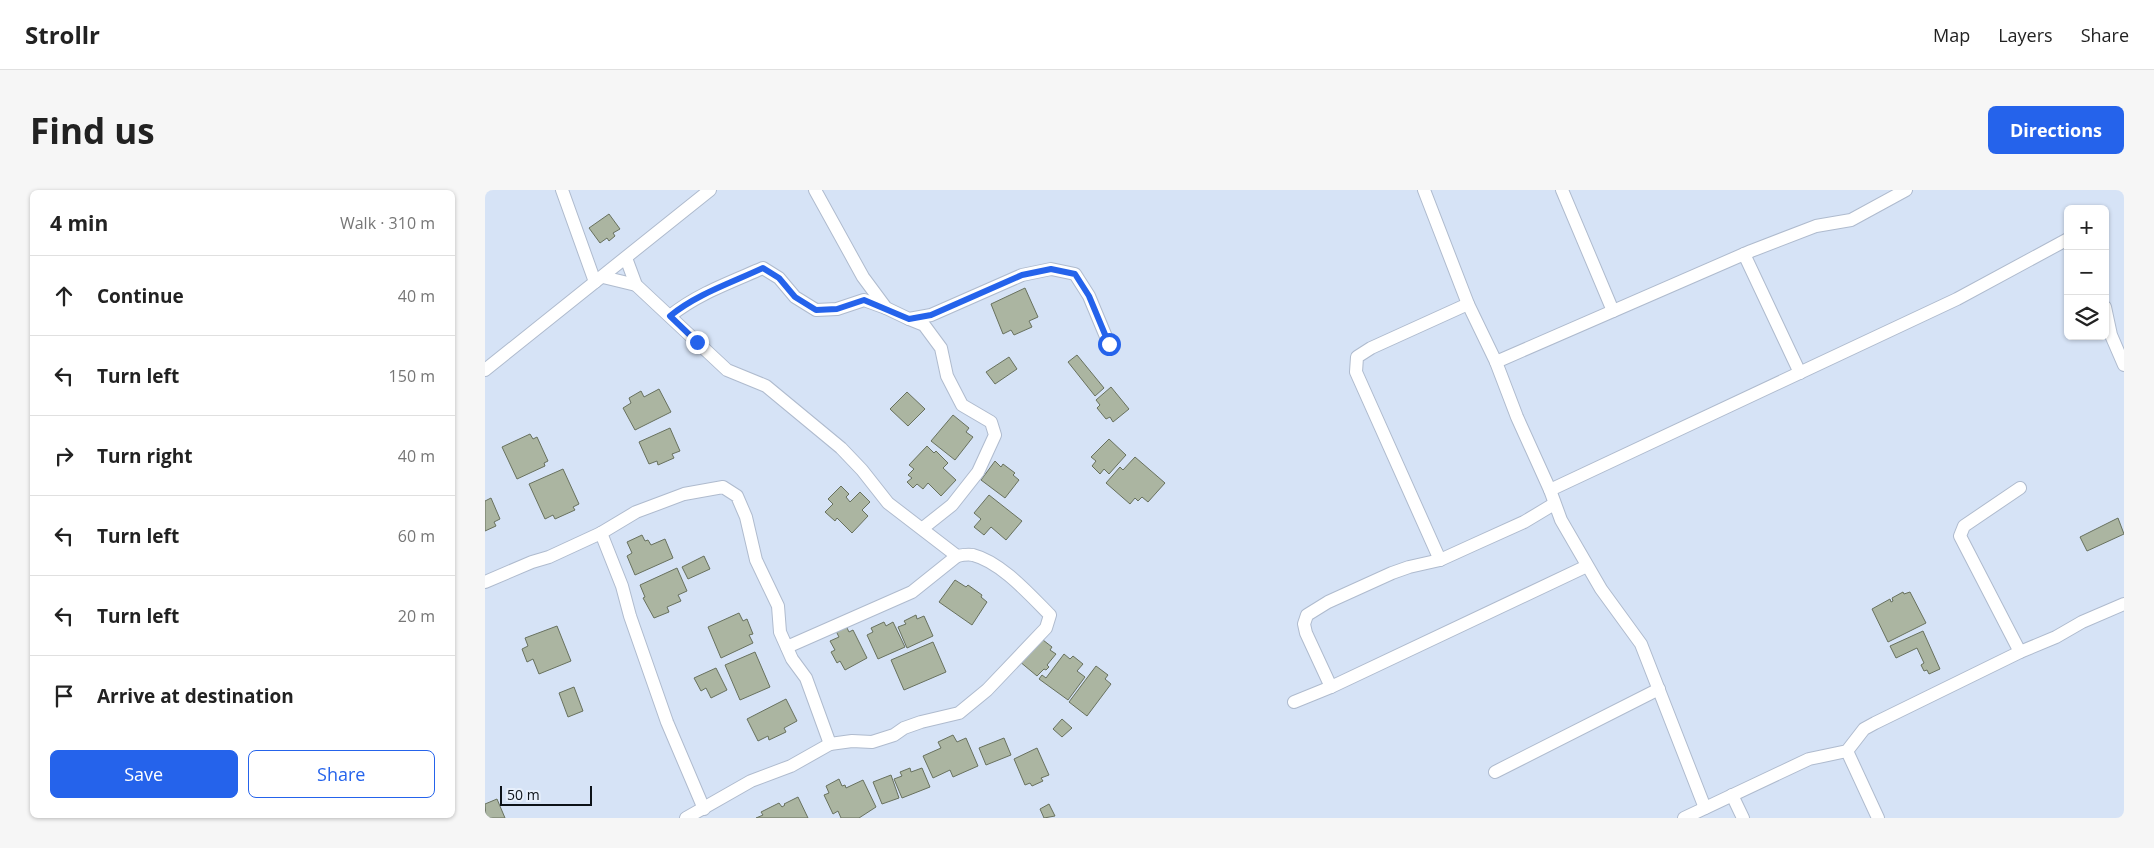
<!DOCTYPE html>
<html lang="en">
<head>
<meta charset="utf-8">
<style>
  :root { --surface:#fff; --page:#f6f6f6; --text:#222; --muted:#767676; --line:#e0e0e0; --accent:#2563eb }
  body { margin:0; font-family:"Open Sans",sans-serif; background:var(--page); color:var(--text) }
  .controls { position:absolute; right:15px; top:15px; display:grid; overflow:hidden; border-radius:8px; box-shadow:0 1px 4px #0004 }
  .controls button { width:45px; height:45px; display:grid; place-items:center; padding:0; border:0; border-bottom:1px solid var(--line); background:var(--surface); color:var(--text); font:25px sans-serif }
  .scale { position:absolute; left:15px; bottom:12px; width:92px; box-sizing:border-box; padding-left:5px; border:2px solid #0d1218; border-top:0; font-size:14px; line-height:18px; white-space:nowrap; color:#0d1218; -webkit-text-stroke:4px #e7effb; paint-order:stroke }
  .stop { position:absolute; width:15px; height:15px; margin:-11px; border:4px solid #2563eb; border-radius:50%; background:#fff }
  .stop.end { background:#2563eb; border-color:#fff; box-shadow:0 1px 5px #0008 }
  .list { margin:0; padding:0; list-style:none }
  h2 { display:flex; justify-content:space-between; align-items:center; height:65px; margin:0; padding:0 20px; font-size:21px }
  h2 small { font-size:16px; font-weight:400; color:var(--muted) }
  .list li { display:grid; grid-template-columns:32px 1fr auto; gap:15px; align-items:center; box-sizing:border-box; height:80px; padding:0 20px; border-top:1px solid var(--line) }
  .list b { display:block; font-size:19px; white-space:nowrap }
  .list em { font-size:16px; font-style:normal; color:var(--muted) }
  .actions { display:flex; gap:10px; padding:15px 20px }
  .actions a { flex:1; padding:11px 0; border:1px solid var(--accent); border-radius:8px; text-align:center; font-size:18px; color:var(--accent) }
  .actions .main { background:var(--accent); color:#fff }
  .icon { flex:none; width:28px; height:28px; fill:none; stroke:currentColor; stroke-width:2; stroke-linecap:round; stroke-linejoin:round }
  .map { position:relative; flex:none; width:1639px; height:628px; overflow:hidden; border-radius:8px }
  header { display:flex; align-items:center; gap:30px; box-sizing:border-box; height:70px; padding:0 25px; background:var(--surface); border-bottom:1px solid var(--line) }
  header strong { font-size:24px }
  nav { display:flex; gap:28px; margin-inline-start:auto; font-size:18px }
  .intro { display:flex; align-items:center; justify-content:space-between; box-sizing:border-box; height:120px; padding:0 30px }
  h1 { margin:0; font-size:35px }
  .button { padding:12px 22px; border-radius:8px; background:var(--accent); color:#fff; font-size:18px; font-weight:700 }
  main { display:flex; gap:30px; padding:0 30px }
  aside { flex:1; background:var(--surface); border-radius:8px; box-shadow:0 1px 4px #0004 }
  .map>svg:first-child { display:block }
  .building { fill:#abb5a1; stroke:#68715e }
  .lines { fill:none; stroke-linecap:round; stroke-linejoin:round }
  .minor-casing { stroke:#afbbce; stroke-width:14 }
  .minor { stroke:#fff; stroke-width:12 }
  .route { stroke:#2563eb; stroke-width:6 }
</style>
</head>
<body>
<header>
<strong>Strollr</strong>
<nav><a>Map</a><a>Layers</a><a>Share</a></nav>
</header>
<div class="intro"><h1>Find us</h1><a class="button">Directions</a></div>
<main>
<aside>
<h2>4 min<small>Walk · 310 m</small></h2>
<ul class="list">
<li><svg class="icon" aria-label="ahead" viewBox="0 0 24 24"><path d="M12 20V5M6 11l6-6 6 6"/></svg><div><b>Continue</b></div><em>40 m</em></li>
<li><svg class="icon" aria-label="left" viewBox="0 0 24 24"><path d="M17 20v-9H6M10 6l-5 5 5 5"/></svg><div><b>Turn left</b></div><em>150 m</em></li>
<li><svg class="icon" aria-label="right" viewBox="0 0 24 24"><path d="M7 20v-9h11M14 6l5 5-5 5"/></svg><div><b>Turn right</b></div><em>40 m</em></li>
<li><svg class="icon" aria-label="left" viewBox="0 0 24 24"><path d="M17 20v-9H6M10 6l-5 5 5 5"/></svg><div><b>Turn left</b></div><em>60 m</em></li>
<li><svg class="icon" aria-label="left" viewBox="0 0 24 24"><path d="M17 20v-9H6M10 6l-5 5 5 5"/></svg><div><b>Turn left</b></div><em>20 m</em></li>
<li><svg class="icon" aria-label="arrive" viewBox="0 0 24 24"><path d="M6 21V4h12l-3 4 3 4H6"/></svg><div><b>Arrive at destination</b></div></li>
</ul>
<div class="actions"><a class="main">Save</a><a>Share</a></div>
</aside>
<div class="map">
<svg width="1639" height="628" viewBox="0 0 1639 628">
  <rect width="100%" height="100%" fill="#d6e3f6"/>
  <g class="building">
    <path d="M124 24 135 39 128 43 130 46 124 51 122 48 115 53 104 38Z"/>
    <path d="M540 98 553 127 544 131 547 137 529 145 526 140 518 144 506 114Z"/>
    <path d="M592 165 619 198 610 206 583 172Z"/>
    <path d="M524 167 532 179 510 194 501 182Z"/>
    <path d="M626 197 644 219 628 232 625 227 621 229 612 218 615 215 611 210Z"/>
    <path d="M174 199 186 222 150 240 138 218 146 213 144 208 156 201 159 207Z"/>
    <path d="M422 202 440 219 423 236 405 219Z"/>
    <path d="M468 225 484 238 481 242 488 247 470 270 446 251Z"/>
    <path d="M185 238 195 261 187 264 189 268 173 275 172 271 164 274 154 252Z"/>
    <path d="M45 244 48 249 52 247 63 271 59 273 60 276 32 289 17 257Z"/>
    <path d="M624 249 641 265 624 284 619 279 615 284 607 276 611 271 606 267Z"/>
    <path d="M442 256 449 263 451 261 463 273 458 278 471 290 456 306 443 293 438 299 432 294 428 298 422 292 427 288 423 285 429 279 424 275Z"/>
    <path d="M650 267 680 293 663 312 657 307 653 311 650 308 645 314 621 293 635 277 638 280Z"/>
    <path d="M510 271 516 277 518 274 530 283 528 285 534 290 520 308 496 290Z"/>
    <path d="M78 279 94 314 88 317 90 320 70 329 68 325 60 329 44 294Z"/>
    <path d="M356 296 364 304 361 307 365 312 375 302 385 312 377 320 383 326 367 343 352 328 350 331 340 322 348 314 343 309Z"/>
    <path d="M504 305 537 331 521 350 506 337 499 345 489 337 496 329 489 323Z"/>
    <path d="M6 308 15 329 9 332 11 336 0 341V311Z"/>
    <path d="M1633 328 1639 344 1602 361 1595 347Z"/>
    <path d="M157 345 160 351 163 350 166 355 180 349 188 368 150 385 142 366 147 363 142 352Z"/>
    <path d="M219 366 225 379 203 389 197 377Z"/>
    <path d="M192 378 202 401 193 405 196 411 182 417 184 422 169 428 158 408 160 407 155 395Z"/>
    <path d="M470 390 481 397 483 395 497 405 496 407 502 412 487 435 454 412Z"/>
    <path d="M1418 402 1419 404 1425 402 1441 433 1403 452 1387 419 1405 409 1406 412 1408 411 1407 408Z"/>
    <path d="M254 423 258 431 262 429 268 444 264 445 268 453 236 468 223 437Z"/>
    <path d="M431 425 432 429 439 426 448 446 422 458 413 437 421 434 419 431Z"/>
    <path d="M399 432 401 436 408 432 420 457 393 469 382 445 388 442 386 438Z"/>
    <path d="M360 434 364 442 368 440 382 468 360 480 355 471 352 473 346 462 350 460 345 451 354 447 350 439Z"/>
    <path d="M72 436 86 471 54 484 48 469 42 472 37 459 43 456 40 448Z"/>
    <path d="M1438 441 1455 479 1444 484 1442 480 1439 481 1436 475 1439 473 1432 458 1411 468 1405 456Z"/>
    <path d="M558 450 567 457 565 460 571 464 562 475 564 477 561 480 559 479 552 486 534 471Z"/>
    <path d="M448 452 461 482 419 500 406 470Z"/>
    <path d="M270 462 285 497 255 510 240 475Z"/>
    <path d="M579 464 585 469 588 466 598 474 592 481 600 487 583 510 554 489 557 485 561 488Z"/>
    <path d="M611 476 623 485 620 489 626 494 602 526 584 512Z"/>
    <path d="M231 478 242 500 226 508 221 498 216 501 209 488Z"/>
    <path d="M89 497 98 521 83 527 74 503Z"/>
    <path d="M301 509 312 531 299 538 301 542 284 550 283 546 273 551 262 529Z"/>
    <path d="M577 529 587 538 577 547 568 539Z"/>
    <path d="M468 545 472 552 481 548 493 576 468 587 465 580 448 588 438 566 456 558 453 552Z"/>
    <path d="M519 548 526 565 501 575 494 558Z"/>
    <path d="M552 558 564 585 556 588 558 591 547 596 545 593 540 595 529 569Z"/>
    <path d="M425 578 426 582 437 578 445 597 417 608 409 589 417 586 415 582Z"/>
    <path d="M406 585 414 608 397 614 388 592Z"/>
    <path d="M354 589 357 596 360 595 361 598 378 590 391 617 374 628H356L353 621 348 624 339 605 344 603 341 596Z"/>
    <path d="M313 607 323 628H271L278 625 276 622 294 613 297 617 300 615 299 614Z"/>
    <path d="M12 609 20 628H1L0 614Z"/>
    <path d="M564 614 570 626 559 628 555 619Z"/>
  </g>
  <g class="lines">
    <defs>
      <g id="minor">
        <path d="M77 0 110 92"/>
        <path d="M330 0 378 87 401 118 424 129 446 125 537 85 566 79 590 84 604 106 624 154"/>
        <path d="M939 0 983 114 1011 172 1032 227 1065 300 1076 330 1116 399 1156 454 1220 618"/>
        <path d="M1077 0 1128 121"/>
        <path d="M1259 64 1315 183"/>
        <path d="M141 68 151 95 242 180 281 196 356 258 377 280 403 313 472 366C477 365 483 364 488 365 516 372 545 405 565 425L561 438 502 500 474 523 436 532 419 538 409 545 387 552 367 551 345 554 306 576 266 591 201 628"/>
        <path d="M118 87 151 95"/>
        <path d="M1620 117 1626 145 1639 175"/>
        <path d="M185 126C212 104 246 92 278 78L294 88 310 107 331 120 352 119 379 110 401 118"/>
        <path d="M424 129 439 135 456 158 462 186 477 215 506 232 510 245 493 282 467 315 438 338"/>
        <path d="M1011 172 1266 61 1331 36 1366 30 1421 0"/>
        <path d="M0 180 225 0"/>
        <path d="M1065 300 1472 109 1583 49"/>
        <path d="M116 343 151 322 199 304 238 297 252 306 261 327 271 370 293 416 295 442 307 469 321 488 345 554"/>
        <path d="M955 370 871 182 872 167 886 158 983 114"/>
        <path d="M0 392 47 372 64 367 116 343 137 396 145 426 182 532 219 619"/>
        <path d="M302 457 427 402 472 366"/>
        <path d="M1535 462 1475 346 1479 336 1535 298"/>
        <path d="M846 497 821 443 819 434 822 425 843 412 907 383 924 377 955 370 988 355 1039 332 1069 314"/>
        <path d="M809 512 846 497 1102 376"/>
        <path d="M1362 561 1393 628"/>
        <path d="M1010 582 1174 499"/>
        <path d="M1247 605 1258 628"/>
        <path d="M1199 628 1324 569 1362 561 1379 539 1390 533 1535 462 1571 447 1597 432 1639 414"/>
      </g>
    </defs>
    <use href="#minor" class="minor-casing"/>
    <use href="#minor" class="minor"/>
  </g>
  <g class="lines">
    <path class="route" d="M212 152 185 126C212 104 246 93 278 78L294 88 310 107 331 120 352 119 379 110 424 129 446 125 537 85 566 79 590 84 604 106 624 154"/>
  </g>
</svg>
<div class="controls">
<button>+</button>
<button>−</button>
<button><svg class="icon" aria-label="layers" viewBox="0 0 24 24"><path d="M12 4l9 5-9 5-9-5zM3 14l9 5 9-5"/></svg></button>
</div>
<div class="scale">50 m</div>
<div class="stop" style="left:624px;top:154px"></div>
<div class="stop end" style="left:212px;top:152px"></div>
</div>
</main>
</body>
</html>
